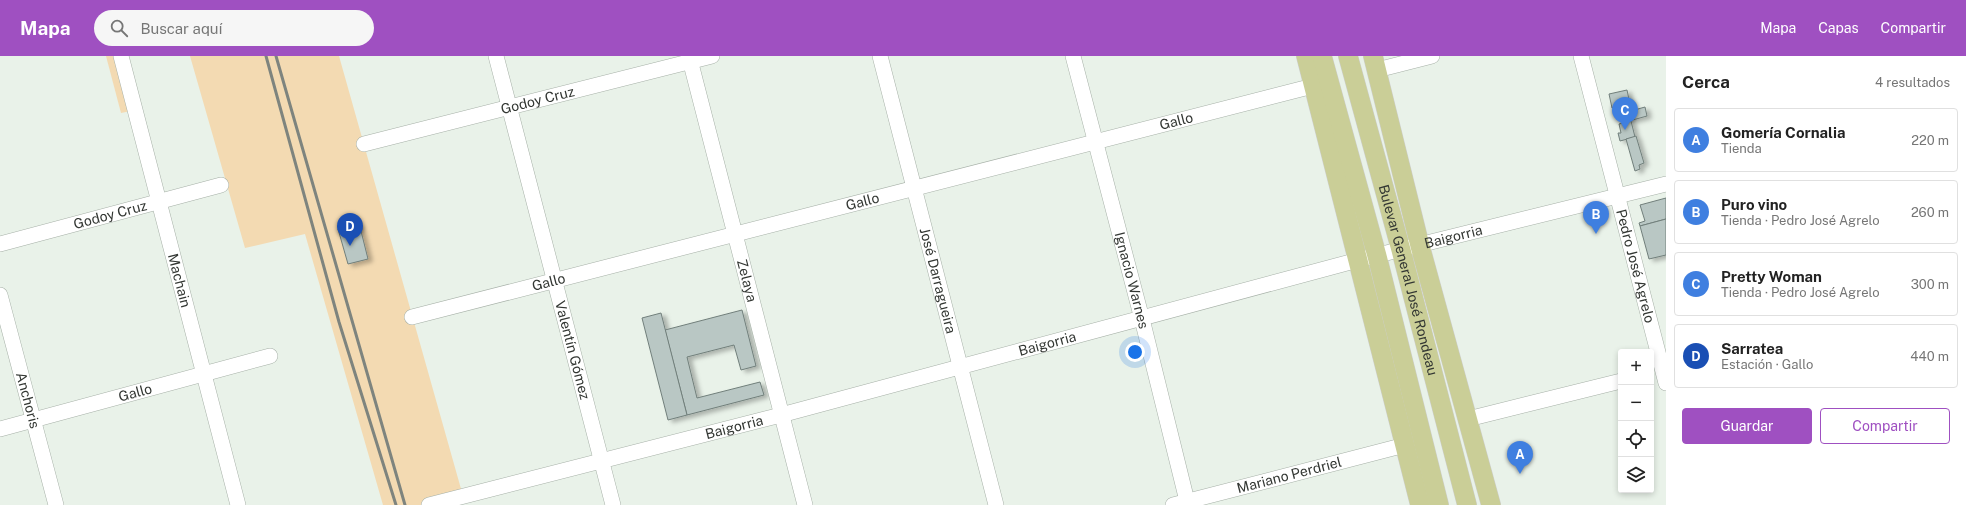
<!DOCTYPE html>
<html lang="es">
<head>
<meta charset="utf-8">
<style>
  :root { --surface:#fff; --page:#f6f6f6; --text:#222; --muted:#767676; --line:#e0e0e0; --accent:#9f50c1 }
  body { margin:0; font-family:"Public Sans",sans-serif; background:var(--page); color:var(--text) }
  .controls { position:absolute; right:12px; bottom:12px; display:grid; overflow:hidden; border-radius:4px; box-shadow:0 2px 6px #0003 }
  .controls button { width:36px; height:36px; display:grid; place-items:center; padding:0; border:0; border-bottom:1px solid var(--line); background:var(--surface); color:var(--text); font:20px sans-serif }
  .you { position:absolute; left:1135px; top:296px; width:14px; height:14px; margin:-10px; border:3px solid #fff; border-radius:50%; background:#1a73e8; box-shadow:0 0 0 6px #1a73e833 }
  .badge { display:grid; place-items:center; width:26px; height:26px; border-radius:50%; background:var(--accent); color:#fff; font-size:13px; font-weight:700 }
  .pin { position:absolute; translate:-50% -33px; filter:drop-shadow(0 1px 2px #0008) }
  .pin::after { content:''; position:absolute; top:21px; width:14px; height:12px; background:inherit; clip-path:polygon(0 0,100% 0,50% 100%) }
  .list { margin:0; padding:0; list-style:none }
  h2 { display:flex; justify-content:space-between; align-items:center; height:52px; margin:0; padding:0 16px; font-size:17px }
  h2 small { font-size:13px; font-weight:400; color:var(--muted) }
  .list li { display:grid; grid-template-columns:26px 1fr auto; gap:12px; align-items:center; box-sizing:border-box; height:64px; margin:0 8px 8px; padding:0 8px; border:1px solid var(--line); border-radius:4px }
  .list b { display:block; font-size:15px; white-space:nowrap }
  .list p { margin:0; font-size:13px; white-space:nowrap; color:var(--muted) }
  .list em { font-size:13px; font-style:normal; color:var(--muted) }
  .actions { display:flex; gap:8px; padding:12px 16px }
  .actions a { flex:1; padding:9px 0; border:1px solid var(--accent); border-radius:4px; text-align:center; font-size:14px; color:var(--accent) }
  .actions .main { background:var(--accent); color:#fff }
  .icon { flex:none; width:22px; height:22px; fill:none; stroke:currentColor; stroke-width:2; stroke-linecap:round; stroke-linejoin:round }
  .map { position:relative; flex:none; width:1666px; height:449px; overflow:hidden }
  header { display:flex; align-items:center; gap:24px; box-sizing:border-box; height:56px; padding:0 20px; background:var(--accent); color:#fff }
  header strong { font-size:19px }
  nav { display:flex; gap:22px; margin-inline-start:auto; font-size:14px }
  .search { width:280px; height:36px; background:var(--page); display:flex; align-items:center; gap:10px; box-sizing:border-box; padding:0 14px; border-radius:22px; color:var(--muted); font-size:15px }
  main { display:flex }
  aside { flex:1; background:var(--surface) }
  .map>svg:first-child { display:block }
  .green { fill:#f3dab2 }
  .building { fill:#b9c7c4; stroke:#717f7b; filter:url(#shadow) }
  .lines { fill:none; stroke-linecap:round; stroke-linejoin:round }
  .minor-casing { stroke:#a6b0a7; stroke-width:16 }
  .major-casing { stroke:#cecfce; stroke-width:20 }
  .minor { stroke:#fff; stroke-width:15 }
  .major { stroke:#cace97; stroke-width:19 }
  .rail { stroke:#7e847e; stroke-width:3 }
  .labels { text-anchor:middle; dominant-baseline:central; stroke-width:3; stroke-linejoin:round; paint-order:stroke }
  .street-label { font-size:14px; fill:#333733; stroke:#e9f2e9 }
</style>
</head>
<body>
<header>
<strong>Mapa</strong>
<div class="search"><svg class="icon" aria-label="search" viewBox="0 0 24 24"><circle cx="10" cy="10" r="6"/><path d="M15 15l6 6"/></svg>Buscar aquí</div>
<nav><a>Mapa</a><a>Capas</a><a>Compartir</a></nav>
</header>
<main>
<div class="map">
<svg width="1666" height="449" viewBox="0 0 1666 449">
  <defs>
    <filter id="shadow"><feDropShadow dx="4.5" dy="2.5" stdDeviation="2" flood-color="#0004"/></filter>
  </defs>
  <rect width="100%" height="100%" fill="#e9f2e9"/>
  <g class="green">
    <path d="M106 0H117L131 55 121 57Z"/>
    <path d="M190 0H339L463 440 429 449H383L305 178 245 192Z"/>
  </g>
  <g class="building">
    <path d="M1627 34 1630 48 1612 52 1609 38Z"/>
    <path d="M1645 51 1647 60 1622 67 1620 58Z"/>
    <path d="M1631 65 1635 81 1620 85 1618 77H1621L1619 68Z"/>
    <path d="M1636 80 1644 107 1639 109 1640 113 1635 115 1626 83Z"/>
    <path d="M1666 142V163L1640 170 1639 167 1645 165 1640 149Z"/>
    <path d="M1666 163V199L1649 203 1640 170Z"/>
    <path d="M359 167 368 203 348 208 338 173Z"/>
    <path d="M742 254 756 310 741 314 734 289 687 301 697 342 760 326 764 339 687 359 665 274Z"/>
    <path d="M661 257 687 359 668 364 642 262Z"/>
  </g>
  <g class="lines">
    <defs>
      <g id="minor">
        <path id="s1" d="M121 0 238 449"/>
        <path id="s2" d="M496 0 613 449"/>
        <path id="s3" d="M689 0 805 449"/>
        <path id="s4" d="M880 0 996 449"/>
        <path id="s5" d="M1073 0 1142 263 1188 449"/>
        <path id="s6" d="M1581 0 1666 327"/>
        <path d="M1377 14 1432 0"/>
        <path id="s7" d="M364 88 712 0"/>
        <path id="s8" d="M0 188 221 129"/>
        <path id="s9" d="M0 239 56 449"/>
        <path id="s10" d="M412 261 1313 30"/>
        <path d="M1468 363 1621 325"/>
        <path id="s11" d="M0 373 270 300"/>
        <path id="s12" d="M429 449 781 359 1358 204 1666 128"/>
        <path id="s13" d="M1173 449 1405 389"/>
      </g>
      <g id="major">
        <path d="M1306 0 1420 449"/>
        <path d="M1322 0 1377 200 1439 449"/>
        <path id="s14" d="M1348 0 1401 194 1467 449"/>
        <path d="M1373 0 1420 190 1491 449"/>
      </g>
    </defs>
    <use href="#minor" class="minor-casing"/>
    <use href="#major" class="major-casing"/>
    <use href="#minor" class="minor"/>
    <use href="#major" class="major"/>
    <g class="rail">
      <path d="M266 0 339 266 396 449"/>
      <path d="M276 0 405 449"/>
    </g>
  </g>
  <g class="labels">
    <g class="street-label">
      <text stroke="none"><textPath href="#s7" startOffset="179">Godoy Cruz</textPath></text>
      <text stroke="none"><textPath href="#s10" startOffset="789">Gallo</textPath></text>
      <text stroke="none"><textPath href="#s10" startOffset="465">Gallo</textPath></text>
      <text stroke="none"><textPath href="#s8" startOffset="114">Godoy Cruz</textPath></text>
      <text stroke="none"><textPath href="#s12" startOffset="1059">Baigorria</textPath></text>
      <text stroke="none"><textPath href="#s6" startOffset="217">Pedro José Agrelo</textPath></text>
      <text stroke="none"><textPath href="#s1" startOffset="232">Machain</textPath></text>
      <text stroke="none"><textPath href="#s3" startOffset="232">Zelaya</textPath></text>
      <text stroke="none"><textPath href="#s4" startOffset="232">José Darragueira</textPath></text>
      <text stroke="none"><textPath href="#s5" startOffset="232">Ignacio Warnes</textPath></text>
      <text stroke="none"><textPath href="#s14" startOffset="232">Bulevar General José Rondeau</textPath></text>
      <text stroke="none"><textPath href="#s10" startOffset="141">Gallo</textPath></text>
      <text stroke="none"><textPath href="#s12" startOffset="639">Baigorria</textPath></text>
      <text stroke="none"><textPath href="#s2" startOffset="304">Valentín Gómez</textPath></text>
      <text stroke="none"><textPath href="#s11" startOffset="140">Gallo</textPath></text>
      <text stroke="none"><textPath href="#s9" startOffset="109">Anchoris</textPath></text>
      <text stroke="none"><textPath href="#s12" startOffset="315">Baigorria</textPath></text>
      <text stroke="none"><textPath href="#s13" startOffset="120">Mariano Perdriel</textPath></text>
    </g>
  </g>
</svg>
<div class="controls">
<button>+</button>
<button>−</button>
<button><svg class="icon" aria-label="locate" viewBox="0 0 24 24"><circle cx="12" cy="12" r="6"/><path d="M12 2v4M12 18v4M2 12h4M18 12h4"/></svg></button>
<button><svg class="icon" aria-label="layers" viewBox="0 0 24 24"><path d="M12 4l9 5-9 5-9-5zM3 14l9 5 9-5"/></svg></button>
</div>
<div class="you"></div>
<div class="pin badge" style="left:1520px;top:418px;background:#3f7fe0">A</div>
<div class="pin badge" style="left:1596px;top:178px;background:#3f7fe0">B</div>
<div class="pin badge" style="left:1625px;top:74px;background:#3f7fe0">C</div>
<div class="pin badge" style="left:350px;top:190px;background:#1a4fb4">D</div>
</div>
<aside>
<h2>Cerca<small>4 resultados</small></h2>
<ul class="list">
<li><span class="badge" style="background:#3f7fe0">A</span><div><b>Gomería Cornalia</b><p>Tienda</p></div><em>220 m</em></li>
<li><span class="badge" style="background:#3f7fe0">B</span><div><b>Puro vino</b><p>Tienda · Pedro José Agrelo</p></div><em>260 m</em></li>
<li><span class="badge" style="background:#3f7fe0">C</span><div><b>Pretty Woman</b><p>Tienda · Pedro José Agrelo</p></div><em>300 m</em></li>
<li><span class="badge" style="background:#1a4fb4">D</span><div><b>Sarratea</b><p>Estación · Gallo</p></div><em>440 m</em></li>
</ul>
<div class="actions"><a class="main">Guardar</a><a>Compartir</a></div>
</aside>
</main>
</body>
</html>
